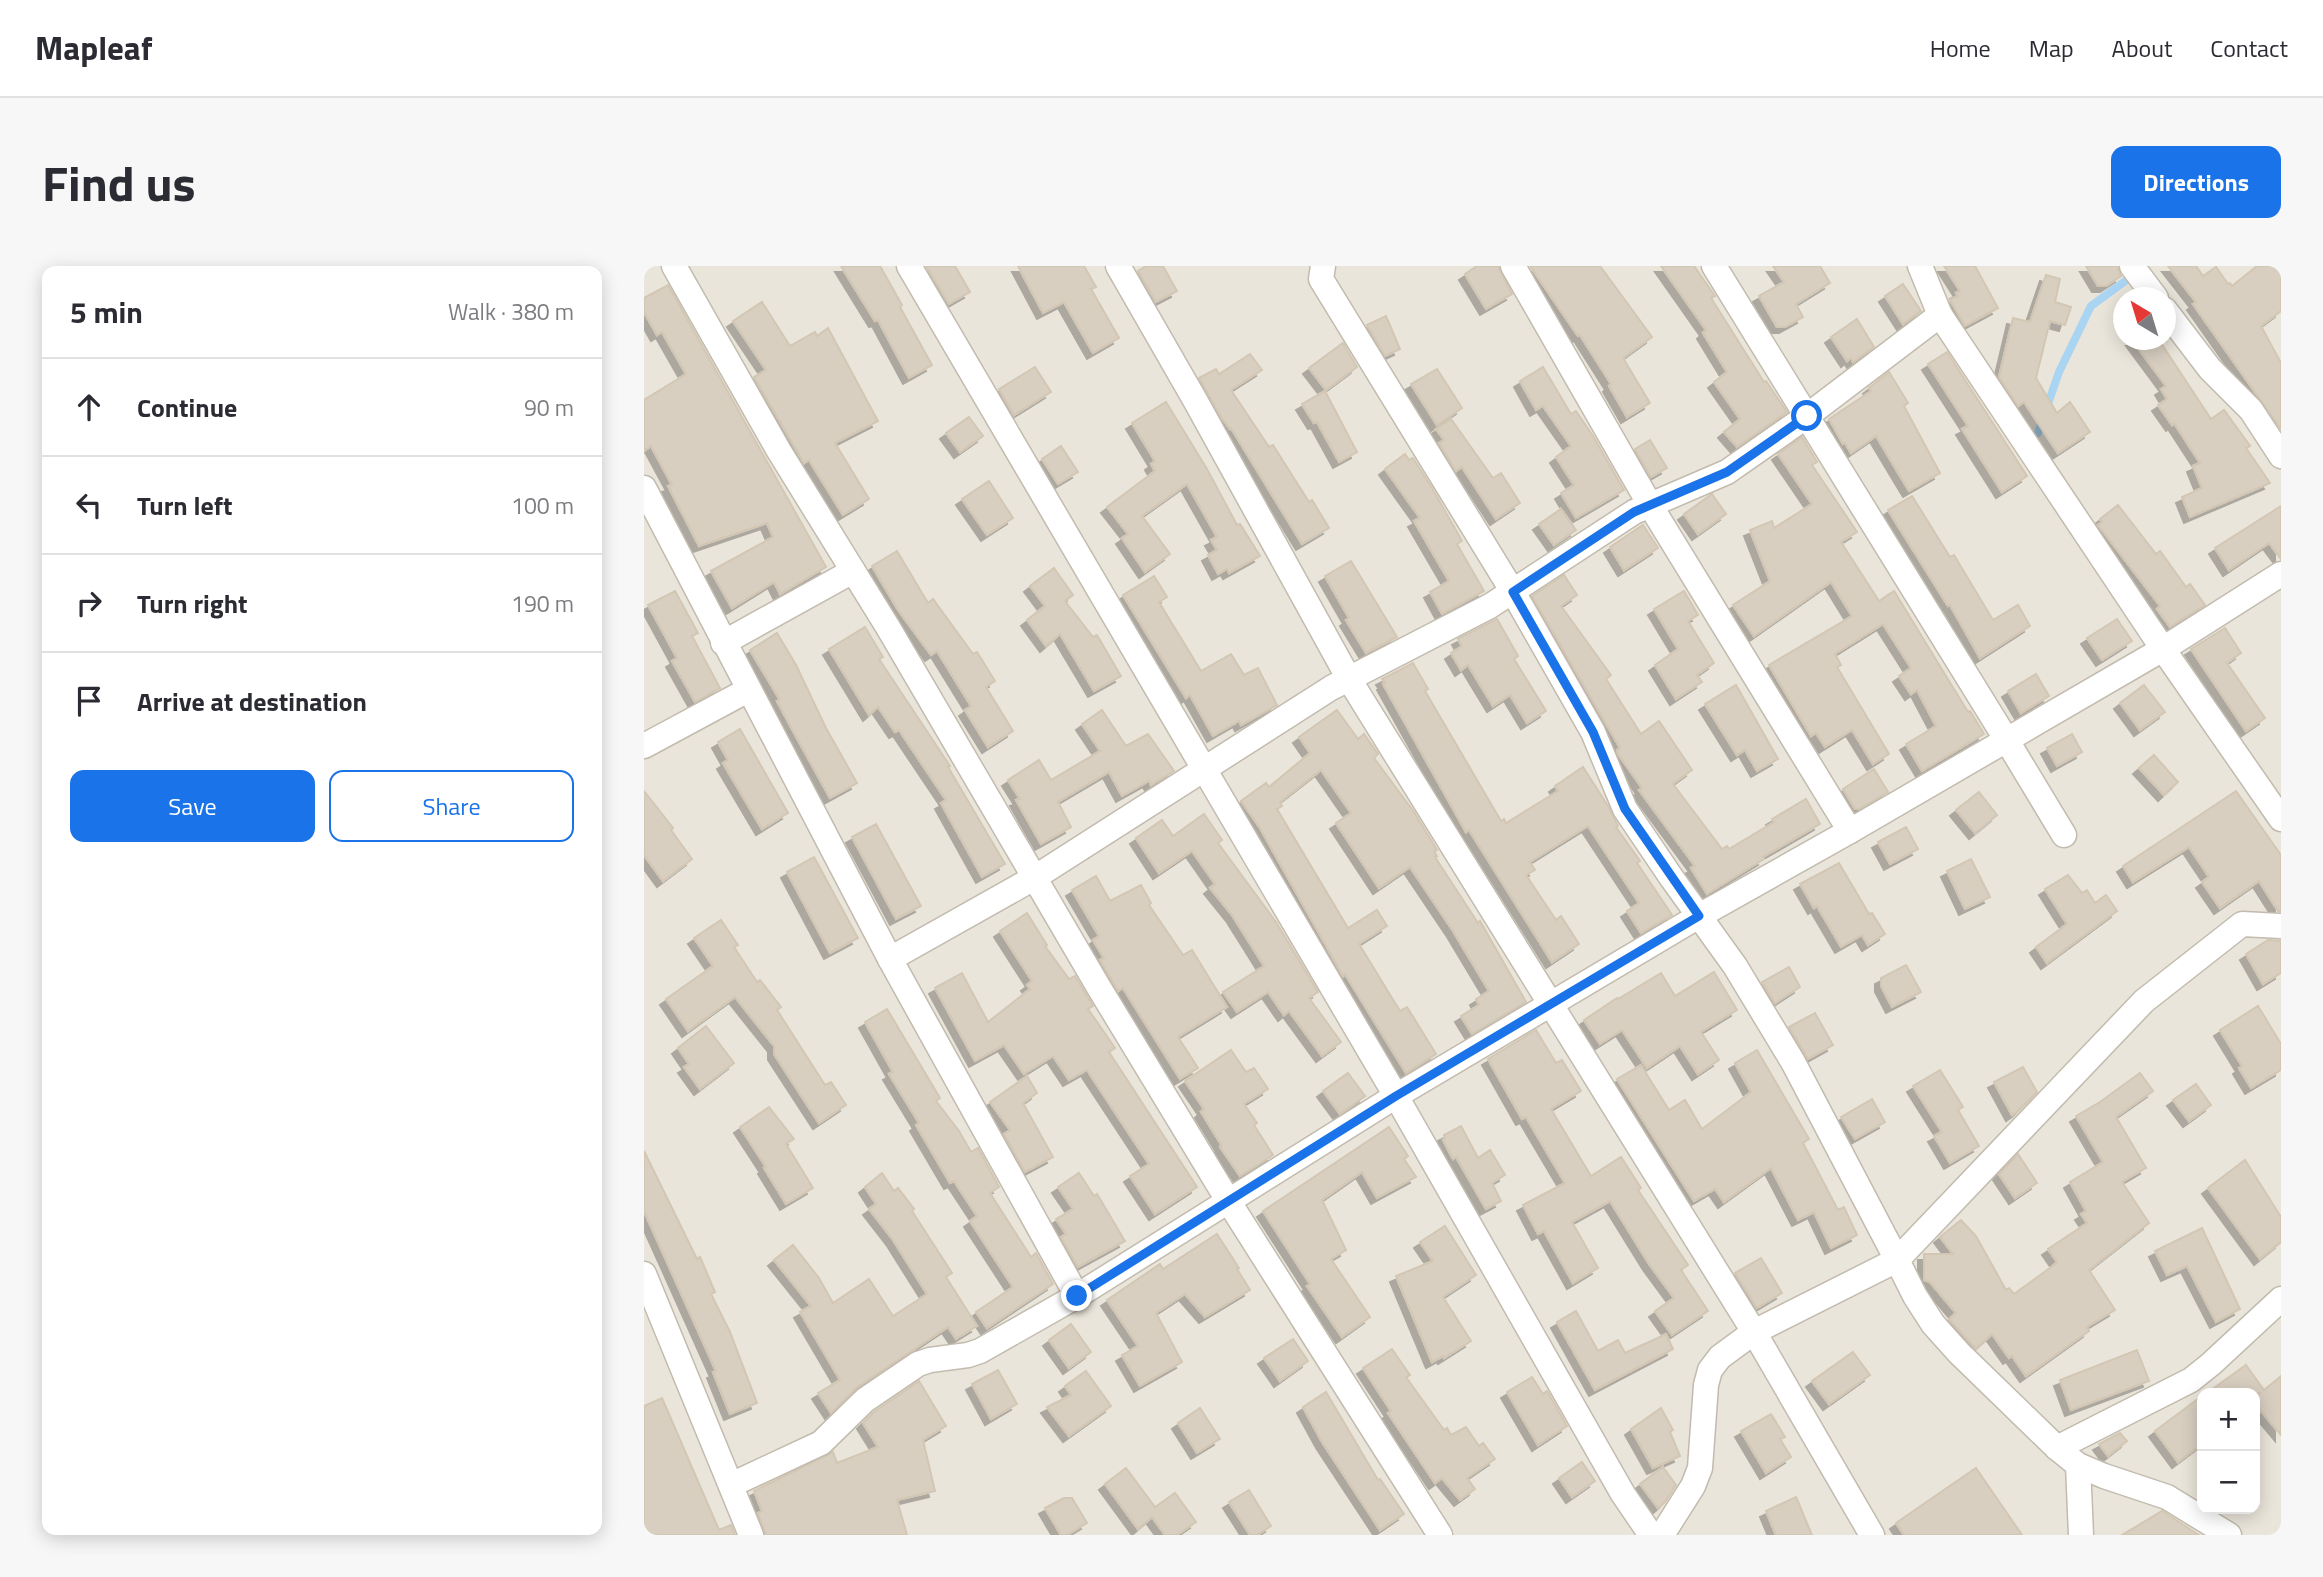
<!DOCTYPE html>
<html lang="en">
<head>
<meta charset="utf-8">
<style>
  :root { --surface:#fff; --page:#f7f7f7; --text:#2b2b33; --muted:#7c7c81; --line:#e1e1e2; --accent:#1a73e8 }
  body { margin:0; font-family:"Titillium Web",sans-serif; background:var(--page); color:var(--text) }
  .controls { position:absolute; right:21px; bottom:21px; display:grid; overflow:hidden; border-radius:14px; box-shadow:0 4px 18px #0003 }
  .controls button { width:63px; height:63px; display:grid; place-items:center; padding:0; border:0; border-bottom:2px solid var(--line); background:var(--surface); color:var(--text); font:35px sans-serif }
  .compass { position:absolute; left:1469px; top:21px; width:63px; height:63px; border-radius:50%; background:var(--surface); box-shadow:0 4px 18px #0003; rotate:322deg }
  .stop { position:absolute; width:21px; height:21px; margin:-16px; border:5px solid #1a73e8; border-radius:50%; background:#fff }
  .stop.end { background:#1a73e8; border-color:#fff; box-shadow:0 2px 7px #0008 }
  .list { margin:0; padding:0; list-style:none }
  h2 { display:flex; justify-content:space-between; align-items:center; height:91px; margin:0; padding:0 28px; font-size:30px }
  h2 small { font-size:23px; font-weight:400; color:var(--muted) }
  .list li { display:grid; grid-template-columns:46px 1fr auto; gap:21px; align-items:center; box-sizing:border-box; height:98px; padding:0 28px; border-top:2px solid var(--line) }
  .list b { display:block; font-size:26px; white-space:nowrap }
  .list em { font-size:23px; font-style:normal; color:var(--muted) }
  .actions { display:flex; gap:14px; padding:21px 28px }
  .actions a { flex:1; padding:16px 0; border:2px solid var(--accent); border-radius:14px; text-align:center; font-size:24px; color:var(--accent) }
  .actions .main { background:var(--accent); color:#fff }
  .icon { flex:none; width:38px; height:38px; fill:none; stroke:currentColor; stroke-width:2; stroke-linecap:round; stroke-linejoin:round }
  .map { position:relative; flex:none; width:1637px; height:1269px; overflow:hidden; border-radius:14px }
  header { display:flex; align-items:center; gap:42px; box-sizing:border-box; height:98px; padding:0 35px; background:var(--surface); border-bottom:2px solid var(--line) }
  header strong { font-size:33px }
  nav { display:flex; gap:38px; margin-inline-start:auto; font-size:24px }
  .intro { display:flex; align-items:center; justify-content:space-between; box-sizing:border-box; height:168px; padding:0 42px }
  h1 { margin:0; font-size:49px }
  .button { padding:18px 32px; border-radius:14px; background:var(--accent); color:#fff; font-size:24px; font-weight:700 }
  main { display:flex; gap:42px; padding:0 42px }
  aside { flex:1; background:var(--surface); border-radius:14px; box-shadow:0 4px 18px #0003 }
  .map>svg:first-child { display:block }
  .residential { fill:#eae5da; fill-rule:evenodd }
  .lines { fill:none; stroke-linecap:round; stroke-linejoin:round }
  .stream { stroke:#a9d4f2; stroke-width:8 }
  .building { fill:#d8cfc1; stroke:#d3c7b4; stroke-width:2; filter:url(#shadow) }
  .minor-casing { stroke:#c2bbae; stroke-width:27 }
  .minor { stroke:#fff; stroke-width:24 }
  .route { stroke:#1a73e8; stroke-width:9 }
</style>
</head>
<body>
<header>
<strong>Mapleaf</strong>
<nav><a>Home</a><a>Map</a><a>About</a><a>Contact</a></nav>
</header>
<div class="intro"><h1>Find us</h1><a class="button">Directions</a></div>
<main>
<aside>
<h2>5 min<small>Walk · 380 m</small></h2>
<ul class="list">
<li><svg class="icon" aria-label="ahead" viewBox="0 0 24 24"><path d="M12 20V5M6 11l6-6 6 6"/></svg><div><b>Continue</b></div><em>90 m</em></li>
<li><svg class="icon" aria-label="left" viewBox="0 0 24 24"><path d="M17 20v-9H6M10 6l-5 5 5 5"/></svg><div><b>Turn left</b></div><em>100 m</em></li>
<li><svg class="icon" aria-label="right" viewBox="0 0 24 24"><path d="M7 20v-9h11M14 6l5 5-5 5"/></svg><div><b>Turn right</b></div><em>190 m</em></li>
<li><svg class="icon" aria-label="arrive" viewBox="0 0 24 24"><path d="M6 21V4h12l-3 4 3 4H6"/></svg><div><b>Arrive at destination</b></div></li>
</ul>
<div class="actions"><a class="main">Save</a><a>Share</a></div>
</aside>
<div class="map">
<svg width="1637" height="1269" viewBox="0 0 1637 1269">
  <defs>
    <filter id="shadow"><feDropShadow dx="-6" dy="6" stdDeviation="0" flood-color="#0004"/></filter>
  </defs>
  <rect width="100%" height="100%" fill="#f6f3ec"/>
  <path class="residential" d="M0 0H1637V1269H0ZM1479 32H1521V74H1479ZM1558 1127H1611V1243H1558Z"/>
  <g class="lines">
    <path class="stream" d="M1394 167 1415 106 1447 40 1484 13 1488 5"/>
  </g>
  <g class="building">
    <path d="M197 0H236L258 39 256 41 288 99 265 112 234 54 231 55Z"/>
    <path d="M282 0H311L326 26 305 38Z"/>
    <path d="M374 0H440L452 21 447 23 475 72 449 87 420 36 399 47Z"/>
    <path d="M502 0H519L533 25 512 36 494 5Z"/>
    <path d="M833 0H854L868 28 842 43 821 8Z"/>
    <path d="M886 0H956L1008 71 979 92 1006 137 983 151 965 120 967 118 936 69 934 70Z"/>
    <path d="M1017 0H1050L1071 30 1067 32 1120 116 1122 115 1143 146 1093 181 1080 166 1096 153 1070 116 1083 106 1059 67 1062 64Z"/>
    <path d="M1129 0H1176L1186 17 1152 38 1159 51 1141 61H1133L1115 30 1140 16Z"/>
    <path d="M1300 0H1331L1354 42 1321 60 1306 34 1314 30 1312 27 1316 25Z"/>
    <path d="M1442 0H1473L1477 10 1462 20H1454Z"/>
    <path d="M1524 0H1552L1559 10 1572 1 1584 18 1586 17 1588 20 1613 0H1637V45L1617 60 1637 97V163L1549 38 1552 36Z"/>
    <path d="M1402 9 1416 13 1411 36 1427 41 1421 59 1406 55 1392 112 1413 147 1426 136 1446 166 1414 187 1380 136 1374 140 1355 111 1369 52 1386 56Z"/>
    <path d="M1259 18 1277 45 1259 58 1241 30Z"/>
    <path d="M24 19 182 301 136 328 130 316 88 342 67 305 129 271 123 257 55 280 24 220 28 219 7 180 0 185V134L42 108 18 66 13 69 0 46V32Z"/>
    <path d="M118 36 146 80 171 66 173 70 184 62 234 155 191 177 225 233 199 249 165 194 160 197 110 111 122 104 89 55Z"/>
    <path d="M742 50 756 83 741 90 723 59Z"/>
    <path d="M1213 53 1230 81 1209 96 1207 92 1203 95 1187 71Z"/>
    <path d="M1488 74H1515L1567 153 1580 144 1606 180 1602 182 1626 217 1546 251 1538 231 1558 222 1549 200 1556 197 1530 157 1528 159 1514 139 1523 133 1517 123 1522 120Z"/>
    <path d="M699 77 713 101 682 124 665 102Z"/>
    <path d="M1303 86 1383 210 1358 226 1318 163 1324 160 1284 98Z"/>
    <path d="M606 88 618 104 587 124 625 181 629 179 665 236 668 234 685 262 658 278 587 162 586 163 577 151 555 112 572 103 575 108Z"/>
    <path d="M391 101 407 126 370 149 355 123Z"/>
    <path d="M899 101 927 148 932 145 949 170 980 224 932 252 917 227 930 219 912 191 927 180 899 140 892 144 876 115Z"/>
    <path d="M793 103 818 142 793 159 767 118Z"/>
    <path d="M1245 106 1264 137 1260 140 1296 207 1265 225 1232 170 1207 187 1201 177 1199 178 1185 153 1227 125 1225 122Z"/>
    <path d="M681 125 713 186 695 196 673 156 670 157 658 138Z"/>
    <path d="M522 136 563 203 593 259 596 258 616 290 585 307 583 303 574 308 564 289 573 284 567 274 573 271 543 218 498 250 526 288 501 306 478 272 484 268 463 241 511 205 507 198 511 195 488 157Z"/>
    <path d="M325 151 339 170 316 186 302 167Z"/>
    <path d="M807 153 849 212 857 207 876 237 852 253 818 201 812 205 795 177 800 174 792 163Z"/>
    <path d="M1158 171 1173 196 1168 199 1213 266 1197 276 1235 335 1250 325 1324 446 1326 445 1340 468 1278 505 1262 478 1292 460 1273 424 1267 428 1255 410 1267 402 1239 358 1191 388 1197 399 1193 401 1245 488 1229 498 1208 464 1181 481 1172 467 1167 470 1125 399 1208 350 1187 316 1110 370 1089 339 1126 315 1106 264 1128 255 1130 262 1168 238 1134 188Z"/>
    <path d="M1006 174 1023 202 1007 211 991 183Z"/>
    <path d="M417 180 434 206 414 218 398 193Z"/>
    <path d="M761 188 765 194 769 192 788 222 818 275 813 278 840 325 798 348 786 326 805 315 770 255 776 252 741 203Z"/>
    <path d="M345 215 369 252 343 269 318 233Z"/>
    <path d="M1068 228 1082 248 1054 268 1040 248Z"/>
    <path d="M1268 230 1306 291 1310 289 1349 354 1374 339 1386 360 1336 392 1306 339 1304 340 1244 244Z"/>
    <path d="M1474 239 1512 288 1516 285 1542 321 1546 318 1561 339 1526 361 1513 343 1516 340 1454 259 1458 256 1456 253Z"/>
    <path d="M1637 240V293L1625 277 1585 304 1571 282Z"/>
    <path d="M917 243 932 264 910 279 895 258Z"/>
    <path d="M999 259 1014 282 980 304 966 281Z"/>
    <path d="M253 285 284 337 289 333 329 388 333 386 351 415 342 421 369 465 344 481 321 444 327 440 293 385 287 389 254 344 228 300Z"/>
    <path d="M707 295 753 371 722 387 702 354 705 352 681 310Z"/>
    <path d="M410 302 429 329 421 335 449 371 453 369 477 410 450 425 416 368 402 380 383 354 401 340 386 320Z"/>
    <path d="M920 309 933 329 917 340 967 409 962 413 997 468 1015 455 1048 504 1029 518 1078 583 1083 580 1085 583 1130 556 1128 553 1162 533 1176 558 1119 591 1120 593 1063 628 1047 602 1051 600 995 524 998 522 974 488 973 484 976 482 888 330Z"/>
    <path d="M510 310 523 331 515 336 557 405 587 388 600 409 614 402 633 439 597 459 595 455 569 470 546 429 542 432 479 329Z"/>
    <path d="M31 325 54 367 48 370 76 422 51 436 28 395 33 392 4 339Z"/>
    <path d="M1040 325 1054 349 1044 355 1070 397 1053 409 1058 416 1032 433 1011 399 1034 383 1010 343Z"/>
    <path d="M853 353 874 390 870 393 902 445 883 457 866 429 849 440 824 399 817 404 807 387 818 380 814 373Z"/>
    <path d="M1473 353 1488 375 1458 394 1443 372Z"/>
    <path d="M221 361 239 391 235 393 306 500 304 501 361 598 338 611 297 537 302 534 255 464 251 466 234 441 225 449 185 383Z"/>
    <path d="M1581 362 1597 387 1583 397 1621 452 1602 465 1547 383Z"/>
    <path d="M133 367 152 399 182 462 213 517 186 532 149 465 133 435 136 434 106 384Z"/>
    <path d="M769 397 784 423 781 425 857 555 860 553 862 557 914 525 911 520 939 501 964 540 974 560 972 561 996 595 993 597 1028 649 997 667 983 645 995 637 944 560 886 596 891 604 882 609 912 654 917 650 935 678 908 696 825 564 822 566 739 418 741 417 738 413Z"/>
    <path d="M1392 408 1405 430 1377 447 1364 425Z"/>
    <path d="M1092 419 1134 493 1113 505 1101 484 1093 489 1061 438Z"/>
    <path d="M1500 419 1521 446 1496 464 1476 437Z"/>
    <path d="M458 444 482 480 504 468 530 505 507 519 505 515 478 530 465 506 414 536 427 561 397 578 372 534 376 533 364 514 395 494 407 514 456 485 438 458Z"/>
    <path d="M693 444 714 473 720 468 734 488 730 492 770 546 793 584 790 585 793 590 791 591 834 657 836 655 882 736 828 768 817 750 835 739 832 733 845 725 809 665 766 601 735 622 692 557 707 547 677 504 636 536 638 540 633 543 704 662 733 644 743 660 715 678 756 745 763 741 792 788 762 807 701 708 699 710 616 562 597 535 622 517 625 521 666 487 655 471Z"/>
    <path d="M96 463 144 547 118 563 79 497 84 494 74 476Z"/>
    <path d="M1428 468 1438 486 1413 500 1403 482Z"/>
    <path d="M1510 489 1534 516 1520 529 1495 502Z"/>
    <path d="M1230 503 1244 526 1215 543H1211L1199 523Z"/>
    <path d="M0 525 29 562 27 564 48 593 19 615 0 589Z"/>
    <path d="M1592 525 1637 589V645H1634L1615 615 1576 642 1558 616 1565 611 1545 581 1489 616 1479 600Z"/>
    <path d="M1335 526 1353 549 1331 567 1312 544Z"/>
    <path d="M560 548 578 574 574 577 632 656 674 726 665 732 697 776 678 790 645 745 640 749 624 726 593 746 579 726 620 700 588 649 566 622 571 618 548 585 515 607 492 572 518 554 529 570Z"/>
    <path d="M232 558 277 640 252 653 208 571Z"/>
    <path d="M1262 561 1274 583 1246 598 1234 576Z"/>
    <path d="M170 591 214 672 186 687 143 606Z"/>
    <path d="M1327 593 1346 631 1321 643 1303 605Z"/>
    <path d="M1195 597 1225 648 1228 647 1241 668 1224 679 1218 669 1197 681 1173 640 1170 642 1156 618Z"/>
    <path d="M1424 609 1438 627 1443 624 1451 637 1462 629 1473 645 1403 697 1392 681 1423 658 1401 623Z"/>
    <path d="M452 610 466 635 497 619 507 637 505 639 539 689 548 684 583 741 534 771 554 802 536 813 479 722 474 725 456 694 460 692 449 674 455 670 428 624Z"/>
    <path d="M383 647 403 679 401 680 425 713 431 710 449 740 444 743 471 782 465 786 553 921 511 948 486 910 505 898 443 804 425 814 409 790 380 808 360 779 331 795 291 722 318 707 344 756 386 723 383 719 388 715 356 665Z"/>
    <path d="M77 654 94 679 90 681 113 716 116 714 137 741 133 744 181 819 187 816 202 839 175 857 130 788V780L91 731 44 765 22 733 69 700 50 672Z"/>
    <path d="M1624 674 1637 675V707L1619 718 1602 688Z"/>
    <path d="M1262 699 1277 726 1248 741 1237 720V712Z"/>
    <path d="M1145 701 1156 721 1131 737 1118 716Z"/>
    <path d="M1070 706 1093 744 1057 766 1075 794 1054 808 1036 780 1003 802 978 764 956 778 940 754 973 732 974 733 1017 707 1031 730Z"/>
    <path d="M1614 740 1637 778V804L1607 822 1595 802 1598 800 1576 764Z"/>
    <path d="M243 743 296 832 292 835 315 865 327 886 334 882 355 921 346 927 387 991 392 987 409 1018 343 1062 332 1046 369 1021 326 955 333 950 310 915 306 917 272 859 275 857 245 808 249 806 221 756Z"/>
    <path d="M1171 747 1189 779 1164 793 1145 761Z"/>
    <path d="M62 760 90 797 56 823 40 801 45 798 34 782Z"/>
    <path d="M892 764 912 797 918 794 937 825 907 843 947 910 977 891 997 922 994 924 1044 999 1037 1004 1064 1045 1028 1069 1011 1045 1030 1032 1005 998 966 935 928 956 954 1002 929 1017 900 965 894 968 879 939 921 917 882 851 878 853 844 793Z"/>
    <path d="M587 784 602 806 610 802 624 823 600 838 613 857 610 859 629 889 596 910 576 881 578 880 557 846 560 843 541 815Z"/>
    <path d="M1113 784 1165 873 1159 877 1194 944 1200 941 1213 969 1187 982 1170 946 1154 954 1127 902 1080 936 1071 923 1050 935 973 813 997 799 1025 844 1041 834 1058 863 1107 826 1091 797Z"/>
    <path d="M1379 801 1393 826 1374 845 1368 849 1350 816Z"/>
    <path d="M1296 804 1319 841 1314 844 1335 880 1306 897 1290 870 1298 866 1269 820Z"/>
    <path d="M704 807 721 830 696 848 679 825Z"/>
    <path d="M1496 807 1509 825 1472 851 1502 902 1478 916 1505 957 1445 1004 1471 1044 1443 1061 1445 1065 1382 1110 1368 1090 1365 1092 1348 1068 1332 1083 1305 1053 1312 1047 1286 1016 1280 1014V988H1309L1296 971 1317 954 1332 970 1362 1024 1365 1022 1370 1028 1410 999 1413 996 1404 983 1443 957 1437 948 1442 945 1426 916 1459 896 1432 850 1456 836Z"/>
    <path d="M383 810 393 827 379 837 409 891 381 906 360 868 366 864 346 836Z"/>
    <path d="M1552 818 1567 839 1545 855 1529 834Z"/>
    <path d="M1228 833 1241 856 1211 873 1197 851Z"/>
    <path d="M125 841 150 873 142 878 169 922 142 938 120 902 122 901 96 861Z"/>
    <path d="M817 860 834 892 846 884 861 909 848 917 857 935 842 943 812 891 809 893 799 874 801 872 800 869Z"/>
    <path d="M745 861 764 890 760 893 772 911 733 932 718 906 678 934 702 984 687 993 726 1051 698 1071 663 1020 666 1018 619 945Z"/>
    <path d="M0 885 53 993 56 991 71 1026 67 1028 86 1066 113 1137 86 1148 69 1106 72 1105 0 945Z"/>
    <path d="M1374 888 1393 917 1371 932 1355 908Z"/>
    <path d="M1601 894 1637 951V976L1616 993 1564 922Z"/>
    <path d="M238 907 250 925 254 922 270 943 268 945 308 1007 302 1011 333 1060 312 1073 304 1061 212 1122 187 1147 174 1127 196 1114 156 1046 167 1040 130 994 149 979 175 1012 189 1037 225 1013 249 1050 283 1028 249 974 225 943 232 938 221 921Z"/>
    <path d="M435 907 450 930 453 928 481 975 434 1001 417 971 422 968 412 953 429 943 414 921Z"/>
    <path d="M801 960 832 1009 799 1031 827 1075 800 1092 799 1090 788 1096 752 1010 789 995 776 976Z"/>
    <path d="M1558 962 1596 1043 1572 1056 1543 1000 1523 1009 1511 985Z"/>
    <path d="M573 968 595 1002 593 1003 606 1024 561 1051 541 1028 512 1047 538 1096 496 1120 478 1089 494 1080 463 1034 516 998 519 1003Z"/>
    <path d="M1117 992 1138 1027 1113 1042 1091 1007Z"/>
    <path d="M932 1045 954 1085 974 1074 981 1087 1022 1068 1029 1083 951 1124 913 1056Z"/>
    <path d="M427 1058 447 1086 425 1102 405 1074Z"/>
    <path d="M649 1073 664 1095 636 1115 620 1092Z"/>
    <path d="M748 1083 766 1109 762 1111 800 1164 803 1162 807 1169 822 1161 835 1180 839 1177 851 1193 823 1212 831 1223 816 1234 798 1212 791 1217 744 1147 747 1145 719 1102Z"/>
    <path d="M1493 1084 1505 1115 1427 1144 1416 1114Z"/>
    <path d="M1209 1086 1226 1109 1185 1138 1168 1115Z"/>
    <path d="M1602 1099 1620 1124 1637 1110V1169L1611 1138V1132L1616 1127H1563Z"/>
    <path d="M354 1104 373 1138 347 1153 328 1118Z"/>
    <path d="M442 1105 467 1140 425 1170 403 1141 427 1129 421 1120Z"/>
    <path d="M888 1111 899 1128 903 1125 923 1160 894 1179 863 1126Z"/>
    <path d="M275 1115 302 1160 279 1174 291 1225 253 1234 263 1269H122L114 1247 118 1245 110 1225 189 1186 193 1197 234 1181 219 1157 230 1146Z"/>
    <path d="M682 1126 734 1214 736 1213 760 1248 736 1264 678 1176 659 1141Z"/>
    <path d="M1558 1130V1178L1534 1196 1511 1165Z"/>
    <path d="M18 1132 75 1264 87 1259 91 1269H0V1140Z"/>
    <path d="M556 1142 576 1173 553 1187 534 1157Z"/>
    <path d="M1017 1142 1029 1164 1026 1166 1036 1190 1009 1202 987 1163Z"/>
    <path d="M1127 1148 1141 1171 1136 1173 1147 1191 1122 1207 1097 1165Z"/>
    <path d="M1476 1167 1483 1175 1464 1190 1455 1178Z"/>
    <path d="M938 1196 951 1215 928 1231 915 1212Z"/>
    <path d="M1019 1201 1032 1219 1021 1236 1014 1242 996 1218Z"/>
    <path d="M482 1202 511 1241 531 1227 552 1256 533 1269H521L508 1251 494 1263 461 1218Z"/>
    <path d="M1332 1202 1378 1269H1260L1252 1257Z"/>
    <path d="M605 1224 627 1260 613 1269H606L585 1236Z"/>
    <path d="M1152 1231 1168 1269H1132L1122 1245Z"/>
    <path d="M420 1232H428L443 1257 423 1269H417L401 1242Z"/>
    <path d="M1518 1245 1555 1269H1478Z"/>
  </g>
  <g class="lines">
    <defs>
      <g id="minor">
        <path d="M30 0 135 185 245 363 454 720 585 936 796 1269"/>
        <path d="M265 0 752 830 979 1228 1007 1269"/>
        <path d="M474 0 551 134 705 413 1110 1066 1228 1269"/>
        <path d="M679 0 677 13 869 326 949 466 981 543 1027 611 1091 700 1149 796 1253 994 1500 735 1598 658 1637 660"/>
        <path d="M869 0 1006 239 1206 565"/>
        <path d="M1070 0 1362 473 1420 569"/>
        <path d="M1488 0 1512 32"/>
        <path d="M1521 44 1566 103 1607 144 1637 190"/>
        <path d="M1296 49 1519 383 1637 308"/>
        <path d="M0 222 246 693 433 1030"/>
        <path d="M79 377 209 305"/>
        <path d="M0 480 104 424"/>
        <path d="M246 693 390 612 687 422 846 340 990 246 1083 206 1163 150 1296 49 1276 0"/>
        <path d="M0 1008 107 1269"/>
        <path d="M1413 1182 1547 1114 1567 1098 1637 1033"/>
        <path d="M1434 1199 1437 1269"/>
        <path d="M87 1219 177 1177 221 1134 274 1098 286 1094 324 1089 336 1085 433 1030 752 830 1055 650 1206 565 1519 383 1637 553"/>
        <path d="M1018 1269 1049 1220 1056 1202 1062 1119 1066 1104 1076 1091 1110 1066 1253 994 1271 1030 1289 1058 1315 1087 1413 1182 1434 1199 1460 1210 1523 1231 1585 1269"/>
      </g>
    </defs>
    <use href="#minor" class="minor-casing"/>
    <use href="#minor" class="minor"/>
  </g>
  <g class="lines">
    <path class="route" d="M433 1030 752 830 1055 650 981 543 949 466 869 326 990 246 1083 206 1163 150"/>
  </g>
</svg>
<div class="controls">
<button>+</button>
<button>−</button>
</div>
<svg class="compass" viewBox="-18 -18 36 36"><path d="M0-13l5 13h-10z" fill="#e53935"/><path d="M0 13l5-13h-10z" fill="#7c7c81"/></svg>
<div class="stop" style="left:1163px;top:150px"></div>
<div class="stop end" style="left:433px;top:1030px"></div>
</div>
</main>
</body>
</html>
